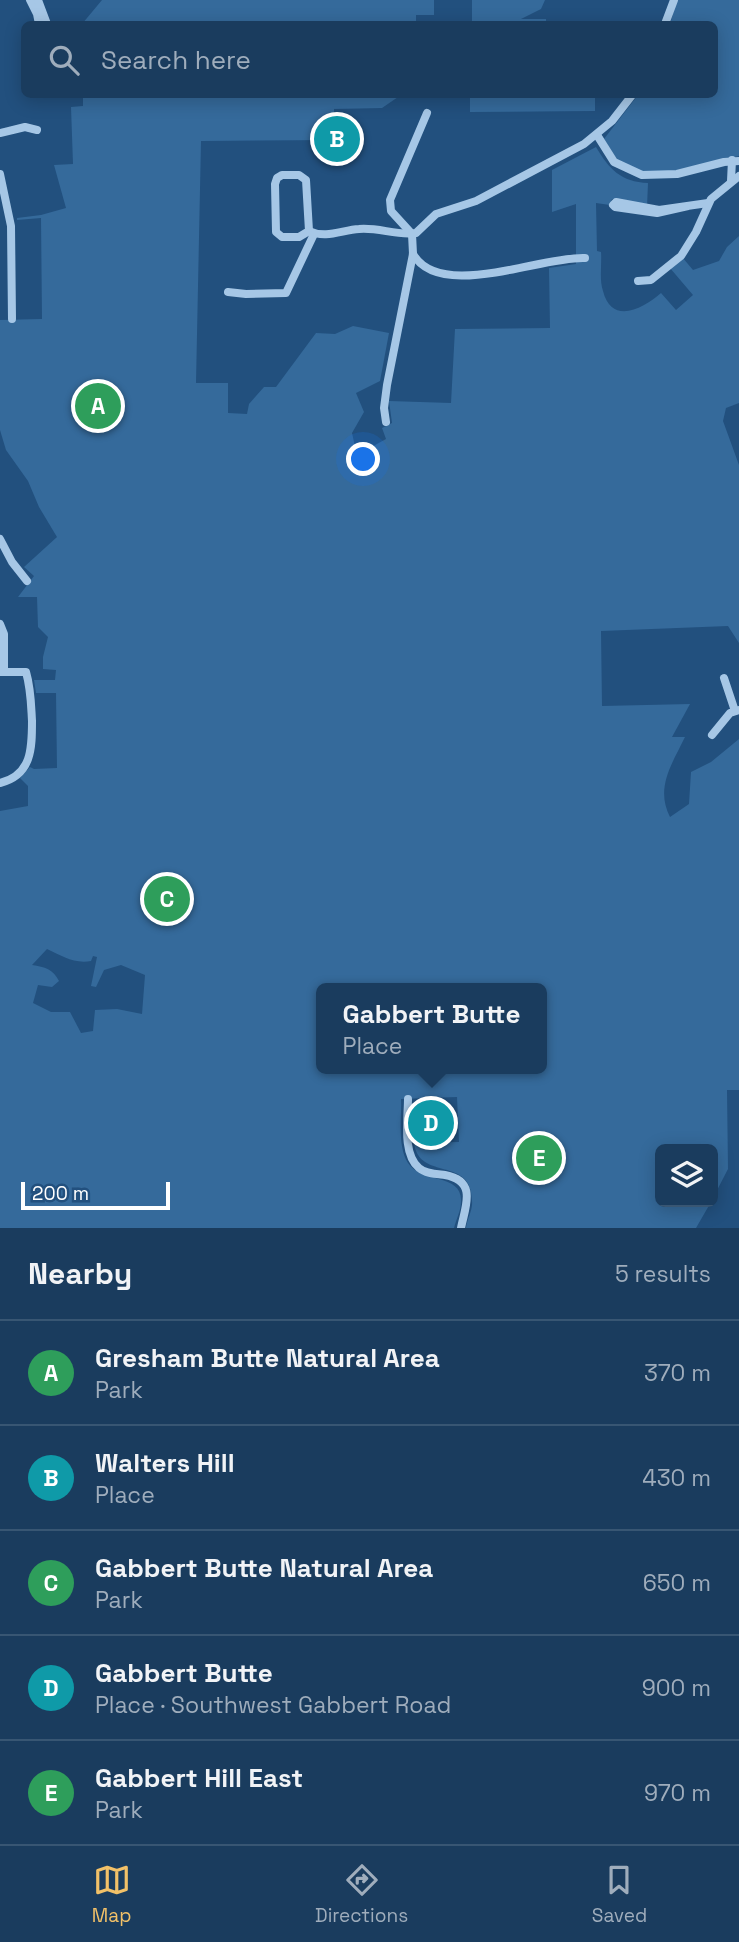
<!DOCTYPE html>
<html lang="en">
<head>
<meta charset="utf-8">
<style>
  :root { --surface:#1a3c5e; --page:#274767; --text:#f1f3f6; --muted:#9fadbc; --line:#385673; --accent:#f2c168 }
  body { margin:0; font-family:"Space Grotesk",sans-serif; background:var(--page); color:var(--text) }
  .controls { position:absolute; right:21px; bottom:21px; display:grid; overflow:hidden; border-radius:10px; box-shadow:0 4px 18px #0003 }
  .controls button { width:63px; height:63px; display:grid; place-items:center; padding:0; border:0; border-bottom:2px solid var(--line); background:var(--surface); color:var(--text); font:35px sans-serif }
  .scale { position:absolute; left:21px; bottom:18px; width:149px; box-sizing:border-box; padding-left:7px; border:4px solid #fff; border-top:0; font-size:19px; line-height:24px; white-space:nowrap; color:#fff; -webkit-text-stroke:5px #22507e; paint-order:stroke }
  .you { position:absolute; left:364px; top:460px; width:24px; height:24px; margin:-18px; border:5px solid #fff; border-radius:50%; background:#1a73e8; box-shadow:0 0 0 10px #1a73e833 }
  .badge { display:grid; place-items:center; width:46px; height:46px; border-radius:50%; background:var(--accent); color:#fff; font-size:23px; font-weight:700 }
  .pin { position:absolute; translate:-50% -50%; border:4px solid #fff; box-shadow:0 2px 7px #0006 }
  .popup { position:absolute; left:316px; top:983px; width:231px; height:91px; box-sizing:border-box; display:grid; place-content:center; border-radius:10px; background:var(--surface); filter:drop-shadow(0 2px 5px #0005); font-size:23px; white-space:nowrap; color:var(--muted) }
  .popup b { font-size:26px; color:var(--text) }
  .popup::after { content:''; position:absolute; left:50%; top:100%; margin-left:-14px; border:14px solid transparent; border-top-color:var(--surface) }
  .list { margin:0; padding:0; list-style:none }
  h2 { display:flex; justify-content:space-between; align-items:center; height:91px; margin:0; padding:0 28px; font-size:30px }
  h2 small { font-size:23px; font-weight:400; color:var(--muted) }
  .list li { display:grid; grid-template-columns:46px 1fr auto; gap:21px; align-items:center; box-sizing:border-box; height:105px; padding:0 28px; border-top:2px solid var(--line) }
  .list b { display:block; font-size:26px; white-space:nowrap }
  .list p { margin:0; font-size:23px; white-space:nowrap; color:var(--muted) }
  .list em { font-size:23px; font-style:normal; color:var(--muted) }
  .icon { flex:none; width:38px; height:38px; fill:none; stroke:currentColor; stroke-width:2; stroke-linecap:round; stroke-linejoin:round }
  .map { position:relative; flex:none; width:739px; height:1228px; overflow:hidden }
  .search { position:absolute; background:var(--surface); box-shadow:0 4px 18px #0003; left:21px; right:21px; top:21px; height:77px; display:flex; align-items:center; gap:18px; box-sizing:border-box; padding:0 24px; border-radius:10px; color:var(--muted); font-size:26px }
  .sheet { height:616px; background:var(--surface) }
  nav { display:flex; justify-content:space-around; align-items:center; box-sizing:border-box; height:98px; border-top:2px solid var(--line); background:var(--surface); font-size:19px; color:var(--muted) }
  nav a { display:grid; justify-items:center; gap:4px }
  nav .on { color:var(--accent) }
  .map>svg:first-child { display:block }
  .green { fill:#356a9b; fill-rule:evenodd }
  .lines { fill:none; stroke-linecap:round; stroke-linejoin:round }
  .minor { stroke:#a6c7e6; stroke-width:8 }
</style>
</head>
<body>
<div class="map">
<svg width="739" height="1228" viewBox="0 0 739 1228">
  <rect width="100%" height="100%" fill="#22507e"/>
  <g class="green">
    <path d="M102 0H434V15H416V24H82Z"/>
    <path d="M472 0H545L541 9 521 19H546V24H472Z"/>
    <path d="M677 0H739V156L672 172 639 171 617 160 604 139 638 95 714 94V24H670Z"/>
    <path d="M83 95H401L382 108 334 109V140L201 141 196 383H228V413L247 414 249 404 264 387H276L316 333 335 334 353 326 389 333 380 381 356 393 364 412 352 433 357 455 386 439 382 428 392 423 389 401 451 403 455 329 550 328 549 268 576 264V204L552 212V170L596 147C609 169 621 182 648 183L647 207 612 199 610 205 596 203 597 251 601 252C602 264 599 279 603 291 612 326 644 308 661 293L676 310 693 295 670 268 682 257 693 270 719 261 727 247 739 236V403L726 408 723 421 739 465V643L728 626 601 631 602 706 690 704 672 737H685C672 764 655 788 670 817L689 804 691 772 711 762 739 739V1090H727L728 1169 713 1198V1149H660V1202H711L696 1228H466C467 1219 473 1210 472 1201 472 1155 419 1182 414 1143L459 1142 457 1097 401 1099C402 1118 397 1146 408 1163 422 1184 463 1173 461 1202 461 1211 456 1219 454 1228H0V811L28 806V786L20 778 30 767 34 769 57 768 56 693H36L34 680H55L56 670 43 669V657L48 637 38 627 37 597H18L34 576 24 567 57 537 39 507 28 481 6 450 0 430V320L42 319 41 218 17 220V218L41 215 66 208 54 165 73 164 71 107 83 106ZM47 949C62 956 74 964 91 961L93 956 97 957 91 986 96 987 104 970 121 965 145 975 142 1014 117 1009 95 1010 93 1031 81 1033 70 1012H51L33 1003 38 985 52 987 59 981C53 969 45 967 32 965ZM321 988H541V1069H321Z"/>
    <path d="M470 95H595V111L470 112Z"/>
  </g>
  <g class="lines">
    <g class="minor">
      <path d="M30 0 37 14 39 24"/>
      <path d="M38 0 47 24"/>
      <path d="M665 24 674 0"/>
      <path d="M0 133 25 127 37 130"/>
      <path d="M597 135 614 162 642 175 677 174 724 162 739 161"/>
      <path d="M0 174 11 226 12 319"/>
      <path d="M282 175H299L306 180 309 231 299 237H282L276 232 275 184 277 178Z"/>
      <path d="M731 181 732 160"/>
      <path d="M688 206 657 213 615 207 613 205 616 202 659 210 708 203"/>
      <path d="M309 231C326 239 342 230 359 229 378 227 397 236 416 233L436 214 476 201 584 144 612 121 633 94"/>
      <path d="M412 234 391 211 390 200 427 113"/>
      <path d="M413 254C440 301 541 256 585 258"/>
      <path d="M638 281 651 280 681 256 696 232 711 199 739 176"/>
      <path d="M228 292 246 294 286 293 314 234"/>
      <path d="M386 422 384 408 387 385 413 254 412 234"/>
      <path d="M0 539 12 562 27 581"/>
      <path d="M0 624 4 634V672"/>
      <path d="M0 672H26C31 689 31 704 32 721 32 748 32 775 0 783"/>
      <path d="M724 678 735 711"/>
      <path d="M712 735 730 713 739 710"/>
      <path d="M408 1099C408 1118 402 1154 419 1168 426 1174 437 1174 445 1175 478 1181 465 1207 461 1228"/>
    </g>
  </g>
</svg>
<div class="controls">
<button><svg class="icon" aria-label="layers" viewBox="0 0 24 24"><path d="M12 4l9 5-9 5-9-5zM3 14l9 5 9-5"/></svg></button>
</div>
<div class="scale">200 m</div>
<div class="you"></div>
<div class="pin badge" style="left:98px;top:406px;background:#2e9e5b">A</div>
<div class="pin badge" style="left:337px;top:139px;background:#0f9aa8">B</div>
<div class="pin badge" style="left:167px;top:899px;background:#2e9e5b">C</div>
<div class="pin badge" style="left:431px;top:1123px;background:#0f9aa8">D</div>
<div class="popup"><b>Gabbert Butte</b>Place</div>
<div class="pin badge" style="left:539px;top:1158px;background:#2e9e5b">E</div>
<div class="search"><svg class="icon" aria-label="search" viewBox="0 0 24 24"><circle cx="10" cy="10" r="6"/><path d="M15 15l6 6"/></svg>Search here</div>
</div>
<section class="sheet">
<h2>Nearby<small>5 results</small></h2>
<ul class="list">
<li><span class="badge" style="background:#2e9e5b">A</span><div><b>Gresham Butte Natural Area</b><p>Park</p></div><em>370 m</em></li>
<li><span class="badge" style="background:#0f9aa8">B</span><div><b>Walters Hill</b><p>Place</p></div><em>430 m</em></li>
<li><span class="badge" style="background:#2e9e5b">C</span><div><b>Gabbert Butte Natural Area</b><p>Park</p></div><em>650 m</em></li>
<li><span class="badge" style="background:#0f9aa8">D</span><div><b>Gabbert Butte</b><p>Place · Southwest Gabbert Road</p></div><em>900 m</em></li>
<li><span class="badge" style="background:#2e9e5b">E</span><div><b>Gabbert Hill East</b><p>Park</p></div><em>970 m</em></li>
</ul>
</section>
<nav>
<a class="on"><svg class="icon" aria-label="map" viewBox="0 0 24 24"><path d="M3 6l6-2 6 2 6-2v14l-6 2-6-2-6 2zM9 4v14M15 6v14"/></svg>Map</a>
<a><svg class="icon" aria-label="directions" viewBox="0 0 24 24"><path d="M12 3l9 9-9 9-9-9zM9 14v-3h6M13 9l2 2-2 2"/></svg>Directions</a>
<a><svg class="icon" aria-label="saved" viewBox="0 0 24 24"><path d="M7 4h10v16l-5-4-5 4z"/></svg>Saved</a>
</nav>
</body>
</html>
